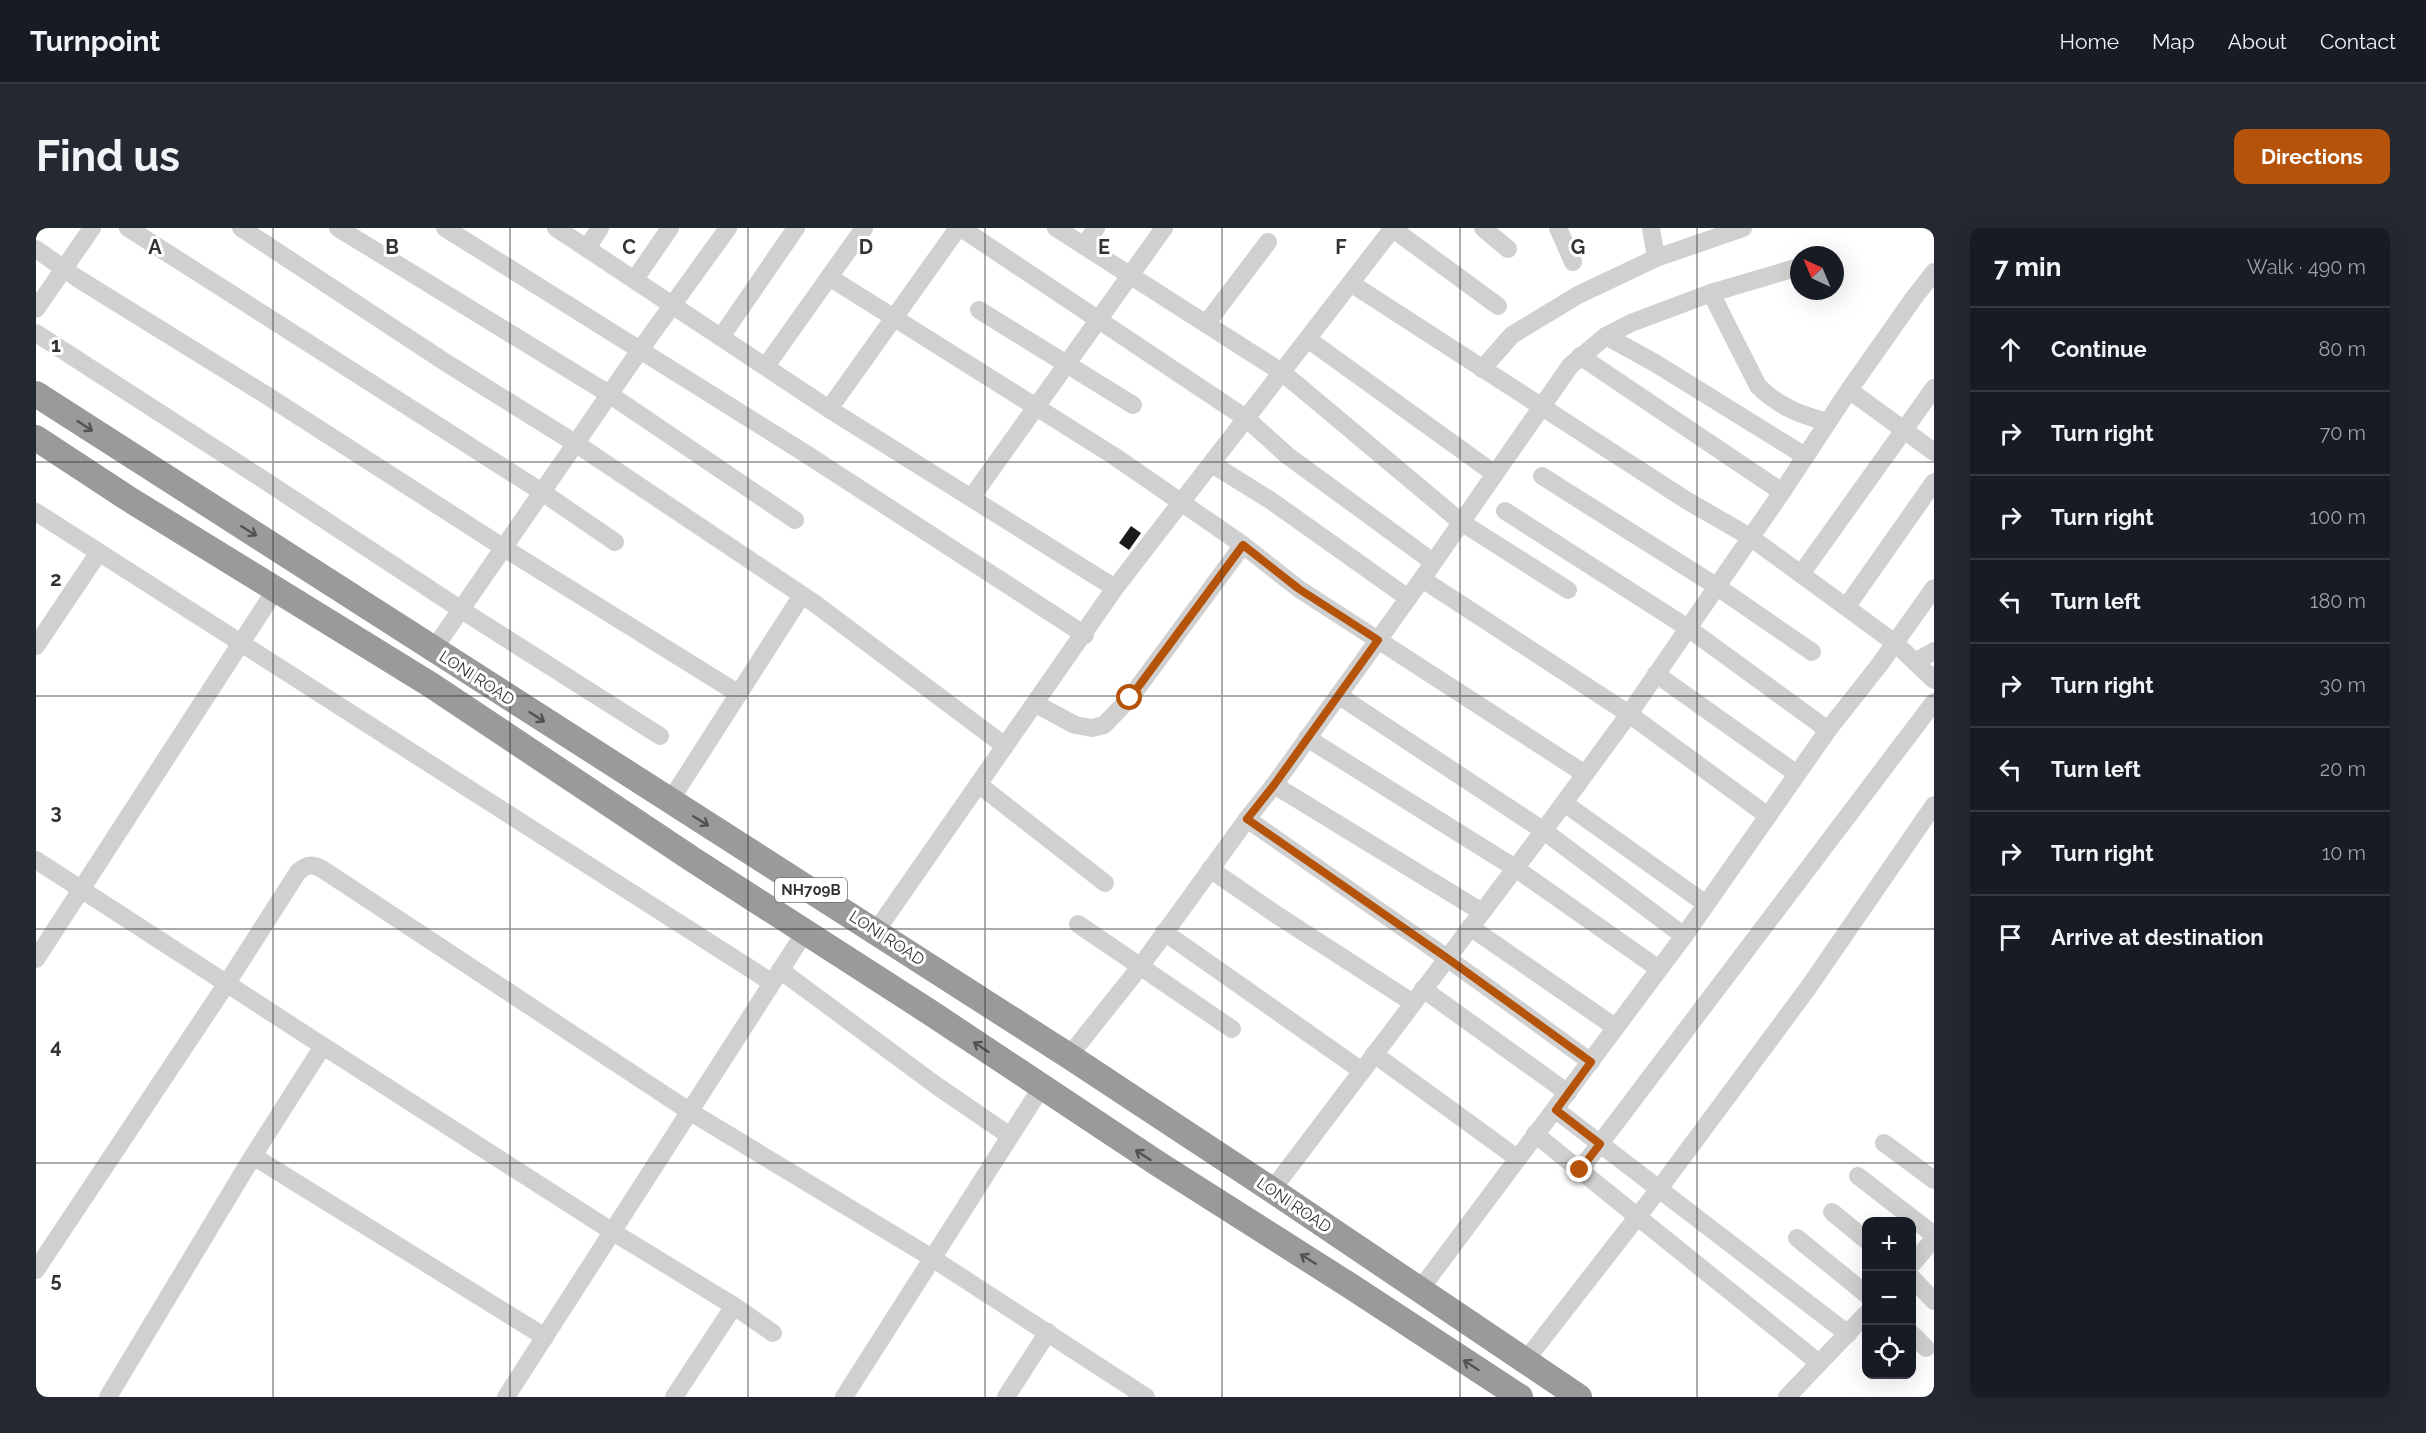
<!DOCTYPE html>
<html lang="en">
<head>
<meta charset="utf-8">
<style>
  :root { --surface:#171b24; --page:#242831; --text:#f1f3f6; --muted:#9ea1a6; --line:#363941; --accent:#b45309 }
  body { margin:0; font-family:Raleway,sans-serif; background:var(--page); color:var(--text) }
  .controls { position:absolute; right:18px; bottom:18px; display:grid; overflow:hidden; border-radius:12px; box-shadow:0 6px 24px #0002 }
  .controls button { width:54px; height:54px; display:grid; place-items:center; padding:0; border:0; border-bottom:2px solid var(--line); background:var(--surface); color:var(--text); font:30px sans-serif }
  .compass { position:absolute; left:1754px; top:18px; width:54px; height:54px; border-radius:50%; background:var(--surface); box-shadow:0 6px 24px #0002; rotate:316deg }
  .stop { position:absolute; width:18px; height:18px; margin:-14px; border:4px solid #b45309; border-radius:50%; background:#fff }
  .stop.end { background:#b45309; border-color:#fff; box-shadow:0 2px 6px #0008 }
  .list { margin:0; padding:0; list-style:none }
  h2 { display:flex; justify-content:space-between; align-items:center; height:78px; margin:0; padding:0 24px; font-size:26px }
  h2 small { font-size:20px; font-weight:400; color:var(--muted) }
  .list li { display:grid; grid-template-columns:39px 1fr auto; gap:18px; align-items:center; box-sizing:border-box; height:84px; padding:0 24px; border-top:2px solid var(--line) }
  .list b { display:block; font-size:22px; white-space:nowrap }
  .list em { font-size:20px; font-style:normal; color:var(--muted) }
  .icon { flex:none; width:33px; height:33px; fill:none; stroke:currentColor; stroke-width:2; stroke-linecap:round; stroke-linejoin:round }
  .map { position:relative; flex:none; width:1898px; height:1169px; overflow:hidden; border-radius:12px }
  header { display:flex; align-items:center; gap:36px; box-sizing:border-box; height:84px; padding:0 30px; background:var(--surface); border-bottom:2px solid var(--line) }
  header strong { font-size:28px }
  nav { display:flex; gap:33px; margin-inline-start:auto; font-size:21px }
  .intro { display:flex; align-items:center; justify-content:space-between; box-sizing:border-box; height:144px; padding:0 36px }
  h1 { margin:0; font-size:42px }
  .button { padding:15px 27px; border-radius:12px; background:var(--accent); color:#fff; font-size:21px; font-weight:700 }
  main { display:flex; gap:36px; padding:0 36px }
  aside { flex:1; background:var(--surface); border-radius:12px; box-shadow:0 6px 24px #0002 }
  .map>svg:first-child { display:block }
  .building { fill:#1a1a1a }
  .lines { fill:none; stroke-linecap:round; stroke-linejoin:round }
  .minor { stroke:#d0d0d0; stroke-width:18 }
  .highway { stroke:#9a9a9a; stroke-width:26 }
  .oneway { stroke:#525252 }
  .route { stroke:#b45309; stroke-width:8 }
  .grid { fill:none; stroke:#333; stroke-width:1.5; stroke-opacity:0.55 }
  .labels { text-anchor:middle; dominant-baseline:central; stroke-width:6; stroke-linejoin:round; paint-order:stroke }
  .shield { fill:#fff; stroke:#707070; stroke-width:1.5 }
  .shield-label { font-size:15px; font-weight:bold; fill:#333 }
  .street-label { font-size:16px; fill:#333; stroke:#fff }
  .grid-label { font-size:20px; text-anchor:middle; font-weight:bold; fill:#333; stroke:#fff; stroke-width:6; stroke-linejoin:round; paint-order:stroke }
</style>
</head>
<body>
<header>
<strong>Turnpoint</strong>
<nav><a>Home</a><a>Map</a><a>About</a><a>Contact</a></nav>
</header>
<div class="intro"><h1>Find us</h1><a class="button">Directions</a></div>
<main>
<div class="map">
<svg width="1898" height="1169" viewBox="0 0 1898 1169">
  <rect width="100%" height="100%" fill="#fff"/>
  <path class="building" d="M1095 298 1105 305 1093 322 1083 315Z"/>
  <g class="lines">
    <g class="minor">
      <path d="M92 0 506 264 579 314"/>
      <path d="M205 0 412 136 539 215 778 375 969 518"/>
      <path d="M302 0 573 166 759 292"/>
      <path d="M409 0 767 224 1049 407"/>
      <path d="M520 0 793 181 1079 360"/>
      <path d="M925 0 1211 191 1252 228 1397 334"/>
      <path d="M1020 0 1247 145 1425 294 1532 362"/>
      <path d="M1447 0 1472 21"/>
      <path d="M1522 0 1537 34"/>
      <path d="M1615 0 1620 30"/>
      <path d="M1357 1 1462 78"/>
      <path d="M1048 18 1060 0"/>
      <path d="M551 20 564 0"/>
      <path d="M0 21 41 50 230 167 468 320 703 466"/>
      <path d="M793 49 1078 228 1207 317 1263 361 1549 546"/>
      <path d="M599 51 634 0"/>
      <path d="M1316 56 1650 272 1714 309 1859 415 1898 452"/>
      <path d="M1675 65 1722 158C1742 178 1764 187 1792 194"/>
      <path d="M0 81 56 0"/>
      <path d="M943 82 1097 177"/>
      <path d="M1170 96 1232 14"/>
      <path d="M0 105 231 254 424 381 624 508"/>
      <path d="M1570 108 1619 135 1769 228"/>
      <path d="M685 109 760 0"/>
      <path d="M1273 112 1459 246"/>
      <path d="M1544 128 1746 264"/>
      <path d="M730 138 828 0"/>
      <path d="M1446 141 1476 107 1542 67 1620 30 1707 0"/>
      <path d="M1813 162 1898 224"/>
      <path d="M793 181 922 0"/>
      <path d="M1176 236 1234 272 1372 370"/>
      <path d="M1506 248 1680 358 1776 424"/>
      <path d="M935 270 1128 0"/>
      <path d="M1469 283 1652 400 1792 502"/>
      <path d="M0 284 735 754"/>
      <path d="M1765 346 1898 160"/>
      <path d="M1386 351 1593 486 1732 588"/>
      <path d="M1811 378 1898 254"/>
      <path d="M0 418 63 324"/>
      <path d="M397 422 604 122 692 0"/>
      <path d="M1879 434 1898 423"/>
      <path d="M1620 446 1761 546"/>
      <path d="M1302 467 1508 603 1648 708"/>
      <path d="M1000 476 1039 497 1056 500 1068 497 1094 470 1207 317"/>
      <path d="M1271 510 1479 640 1623 741"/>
      <path d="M942 556 1069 655"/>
      <path d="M1238 557 1446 684"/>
      <path d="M634 573 766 367"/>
      <path d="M1528 575 1670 676"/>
      <path d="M1211 591 1411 730 1555 834"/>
      <path d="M0 632 287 818 577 1004 698 1078 737 1105"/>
      <path d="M1174 641 1238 685 1377 775"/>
      <path d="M1042 696 1196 801"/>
      <path d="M1434 699 1579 799"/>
      <path d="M840 703 1079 360 1357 0"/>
      <path d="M1128 704 1326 843"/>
      <path d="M0 731 240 361"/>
      <path d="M744 742 901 858 974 908"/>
      <path d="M1387 761 1532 865"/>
      <path d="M1338 826 1481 930"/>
      <path d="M1033 828 1104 739 1211 591 1238 557 1386 351 1534 138 1570 108 1595 95 1675 65 1763 39"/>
      <path d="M1520 882 1812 1106"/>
      <path d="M1499 906 1783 1135"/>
      <path d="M1848 915 1898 952"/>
      <path d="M217 928 509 1109"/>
      <path d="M1544 942 1898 474"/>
      <path d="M1822 948 1898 1007"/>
      <path d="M1236 962 1503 609 1593 486 1746 264 1813 162 1877 71 1898 44"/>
      <path d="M1796 984 1830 1012"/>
      <path d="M1761 1010 1830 1066"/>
      <path d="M1876 1036 1898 1011"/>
      <path d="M0 1042 191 755 262 644C271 636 276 636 286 641L653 883 896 1030 1110 1169"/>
      <path d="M1876 1050 1898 1073"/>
      <path d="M1383 1063 1648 708 1792 502 1844 436 1898 360"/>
      <path d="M1876 1106 1890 1120"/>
      <path d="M1489 1133 1623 961 1772 760 1898 577"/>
      <path d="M72 1169 217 928 287 818"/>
      <path d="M470 1169 769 704"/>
      <path d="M638 1169 698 1078"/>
      <path d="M808 1169 1005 860"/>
      <path d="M970 1169 1012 1104"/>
      <path d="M1751 1169 1830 1086"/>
    </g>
    <g class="highway">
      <path d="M0 166 1033 828 1236 962 1543 1169"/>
      <path d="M0 210 96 273 395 457 659 633 895 785 1124 937 1316 1059 1484 1169"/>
    </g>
  </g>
  <defs><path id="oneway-shaft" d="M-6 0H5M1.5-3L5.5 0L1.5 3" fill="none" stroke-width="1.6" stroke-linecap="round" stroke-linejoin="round" transform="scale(1.5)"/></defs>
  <g class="oneway">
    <use href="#oneway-shaft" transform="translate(49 198) rotate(33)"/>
    <use href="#oneway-shaft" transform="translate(213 303) rotate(32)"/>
    <use href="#oneway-shaft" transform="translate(501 489) rotate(33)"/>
    <use href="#oneway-shaft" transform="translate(665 593) rotate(32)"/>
    <use href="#oneway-shaft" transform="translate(945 819) rotate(-146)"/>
    <use href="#oneway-shaft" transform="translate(1107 927) rotate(-147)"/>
    <use href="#oneway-shaft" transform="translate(1272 1031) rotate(-148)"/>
    <use href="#oneway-shaft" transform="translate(1435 1137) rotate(-147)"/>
  </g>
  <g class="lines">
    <path class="route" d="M1094 470 1207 317 1263 361 1342 412 1238 557 1211 591 1411 730 1555 834 1520 882 1564 916 1544 942"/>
  </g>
  <path class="grid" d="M237 0V1169M474 0V1169M712 0V1169M949 0V1169M1186 0V1169M1424 0V1169M1661 0V1169M0 234H1898M0 468H1898M0 701H1898M0 935H1898"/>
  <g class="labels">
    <rect class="shield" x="739" y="650" width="72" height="24" rx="4.5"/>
    <g class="shield-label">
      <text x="775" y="662">NH709B</text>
    </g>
    <g class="street-label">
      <text transform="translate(441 450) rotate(33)">LONI ROAD</text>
      <text transform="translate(851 710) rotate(33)">LONI ROAD</text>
      <text transform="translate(1258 977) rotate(34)">LONI ROAD</text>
    </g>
  </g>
  <g class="grid-label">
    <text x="119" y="26">A</text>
    <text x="356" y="26">B</text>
    <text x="593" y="26">C</text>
    <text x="830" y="26">D</text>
    <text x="1068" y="26">E</text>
    <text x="1305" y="26">F</text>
    <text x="1542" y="26">G</text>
    <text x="20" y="124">1</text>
    <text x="20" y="358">2</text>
    <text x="20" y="591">3</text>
    <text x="20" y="825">4</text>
    <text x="20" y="1059">5</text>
  </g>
</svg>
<div class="controls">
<button>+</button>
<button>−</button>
<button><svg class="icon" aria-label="locate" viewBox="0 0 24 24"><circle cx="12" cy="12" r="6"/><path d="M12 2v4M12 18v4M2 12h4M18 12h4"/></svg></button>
</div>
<svg class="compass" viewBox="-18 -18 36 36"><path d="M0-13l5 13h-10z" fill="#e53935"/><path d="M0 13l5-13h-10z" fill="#9ea1a6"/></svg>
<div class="stop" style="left:1094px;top:470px"></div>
<div class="stop end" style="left:1544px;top:942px"></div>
</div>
<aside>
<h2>7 min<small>Walk · 490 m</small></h2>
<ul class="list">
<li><svg class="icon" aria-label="ahead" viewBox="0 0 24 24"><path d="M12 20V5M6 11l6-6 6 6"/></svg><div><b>Continue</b></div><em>80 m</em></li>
<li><svg class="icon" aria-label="right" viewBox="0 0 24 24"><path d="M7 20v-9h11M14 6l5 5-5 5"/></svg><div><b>Turn right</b></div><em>70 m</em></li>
<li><svg class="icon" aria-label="right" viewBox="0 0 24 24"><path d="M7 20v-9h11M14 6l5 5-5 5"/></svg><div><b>Turn right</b></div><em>100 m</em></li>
<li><svg class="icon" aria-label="left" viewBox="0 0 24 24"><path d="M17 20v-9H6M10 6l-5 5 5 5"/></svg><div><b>Turn left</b></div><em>180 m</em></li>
<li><svg class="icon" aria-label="right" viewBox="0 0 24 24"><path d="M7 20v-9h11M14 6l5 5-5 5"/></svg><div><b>Turn right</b></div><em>30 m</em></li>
<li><svg class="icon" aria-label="left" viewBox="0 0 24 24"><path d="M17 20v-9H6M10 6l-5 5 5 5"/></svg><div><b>Turn left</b></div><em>20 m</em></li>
<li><svg class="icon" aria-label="right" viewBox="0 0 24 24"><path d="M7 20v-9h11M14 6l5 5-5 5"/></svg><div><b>Turn right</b></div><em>10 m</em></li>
<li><svg class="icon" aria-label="arrive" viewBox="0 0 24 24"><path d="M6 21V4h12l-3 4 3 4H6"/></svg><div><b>Arrive at destination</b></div></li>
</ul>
</aside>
</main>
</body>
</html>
